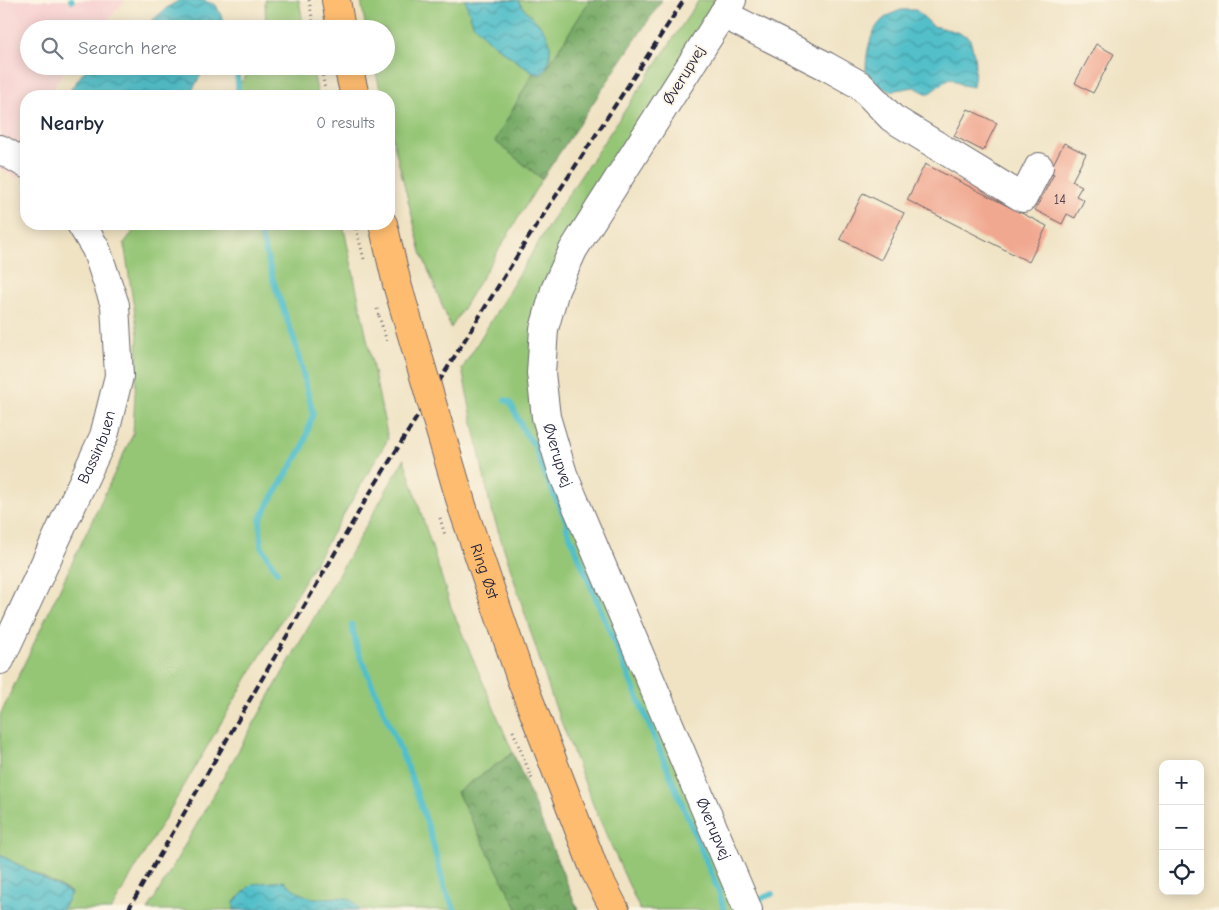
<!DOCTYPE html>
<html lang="en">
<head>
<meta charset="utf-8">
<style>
  :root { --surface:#fff; --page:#f6f6f7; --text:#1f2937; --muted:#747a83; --line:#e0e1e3 }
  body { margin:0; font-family:"Comic Neue",sans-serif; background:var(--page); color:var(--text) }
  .controls { position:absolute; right:15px; bottom:15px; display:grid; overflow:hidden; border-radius:10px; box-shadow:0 2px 12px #0003 }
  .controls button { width:45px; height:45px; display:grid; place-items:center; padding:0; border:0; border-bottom:1px solid var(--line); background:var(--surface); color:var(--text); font:25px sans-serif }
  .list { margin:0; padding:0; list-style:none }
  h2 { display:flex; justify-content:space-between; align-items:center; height:65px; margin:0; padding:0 20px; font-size:21px }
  h2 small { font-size:16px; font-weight:400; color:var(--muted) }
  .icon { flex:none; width:28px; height:28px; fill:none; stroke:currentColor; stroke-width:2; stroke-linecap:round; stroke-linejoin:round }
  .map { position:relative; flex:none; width:1219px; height:910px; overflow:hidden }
  .search { position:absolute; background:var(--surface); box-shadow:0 2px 12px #0003; left:20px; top:20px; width:375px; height:55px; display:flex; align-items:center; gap:12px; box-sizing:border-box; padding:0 18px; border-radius:28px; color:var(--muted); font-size:19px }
  .panel { position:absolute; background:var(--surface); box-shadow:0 2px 12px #0003; left:20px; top:90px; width:375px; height:140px; border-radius:20px }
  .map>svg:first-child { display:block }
  .built { fill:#f7cfd0 }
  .grass { fill:#95c676; stroke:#5c7458 }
  .forest { fill:url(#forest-crowns); stroke:#4d6651 }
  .water { fill:url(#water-waves); stroke:#3a7082 }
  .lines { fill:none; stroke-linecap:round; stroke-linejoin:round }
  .stream { stroke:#52bfc9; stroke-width:6 }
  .building { fill:#f1a891 }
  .minor-casing { stroke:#6a666b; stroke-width:30 }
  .major-casing { stroke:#6a666b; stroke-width:30 }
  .path { stroke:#6a666b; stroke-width:3; stroke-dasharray:1 4; stroke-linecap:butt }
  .minor { stroke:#fff; stroke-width:28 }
  .major { stroke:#febc70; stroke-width:28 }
  .rail { stroke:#22223b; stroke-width:4; stroke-dasharray:8 4; stroke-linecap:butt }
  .major-bridge-casing { stroke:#6a666b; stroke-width:30; stroke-linecap:butt }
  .path-bridge { stroke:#6a666b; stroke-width:3; stroke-dasharray:1 4; stroke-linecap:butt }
  .major-bridge { stroke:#febc70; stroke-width:28 }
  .labels { text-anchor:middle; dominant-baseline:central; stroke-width:4; stroke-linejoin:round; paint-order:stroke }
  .number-label { font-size:14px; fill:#564450 }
  .street-label { font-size:16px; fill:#22223b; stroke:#fcf5e5 }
</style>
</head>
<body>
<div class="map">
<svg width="1219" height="910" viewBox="0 0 1219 910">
  <defs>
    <pattern id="forest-crowns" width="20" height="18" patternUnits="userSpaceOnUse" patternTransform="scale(1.25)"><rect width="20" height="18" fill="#78ab67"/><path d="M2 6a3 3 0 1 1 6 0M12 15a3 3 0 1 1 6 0" fill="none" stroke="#628b56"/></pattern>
    <pattern id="water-waves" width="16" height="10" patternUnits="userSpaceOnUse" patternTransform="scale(1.25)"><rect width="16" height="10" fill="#52bfc9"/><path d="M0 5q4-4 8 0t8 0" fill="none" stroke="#449ba4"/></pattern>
  </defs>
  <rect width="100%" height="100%" fill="#fcf5e5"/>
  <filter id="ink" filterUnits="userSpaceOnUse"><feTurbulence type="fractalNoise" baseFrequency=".02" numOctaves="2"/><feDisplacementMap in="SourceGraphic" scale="10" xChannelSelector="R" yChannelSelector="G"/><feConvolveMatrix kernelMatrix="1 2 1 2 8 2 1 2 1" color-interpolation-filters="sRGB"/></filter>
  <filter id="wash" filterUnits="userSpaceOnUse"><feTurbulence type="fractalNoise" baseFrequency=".0096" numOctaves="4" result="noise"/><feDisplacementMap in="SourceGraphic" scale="20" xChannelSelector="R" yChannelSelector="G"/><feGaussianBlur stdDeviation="1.12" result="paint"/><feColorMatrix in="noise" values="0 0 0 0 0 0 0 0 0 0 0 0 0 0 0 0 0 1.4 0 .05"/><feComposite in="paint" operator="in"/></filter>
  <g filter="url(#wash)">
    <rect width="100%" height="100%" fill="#f0e3c4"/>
    <path class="built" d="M0 0H125L101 29H29V66H69L57 81 51 96H26V160L19 179 0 168Z"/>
    <g class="grass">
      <path d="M265 0H299L304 29H266Z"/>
      <path d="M361 0H590L548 66 495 141 542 179 451 328 421 252 389 124V96H382L374 66H386V29H366Z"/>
      <path d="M699 0H726L563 249 531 384 736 910H640L594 807 552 698 490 505 462 369 556 213Z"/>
      <path d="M253 66H312L318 96H231Z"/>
      <path d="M139 224H343L388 439 111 910H62L71 892 0 855V715L133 434 138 334 124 243Z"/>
      <path d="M404 459 451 607 513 753 457 792 518 910H148Z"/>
    </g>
    <g class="forest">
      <path d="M590 0H662L542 179 495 141 533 73 541 74 548 66Z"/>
      <path d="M513 753 578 910H518L457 792Z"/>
    </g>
    <g class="water">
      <path d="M180 0H202L216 5 224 22 225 29H116L119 25 148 24 168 7Z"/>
      <path d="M465 0H518C529 19 552 27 550 52 550 61 547 67 542 74L533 73 501 50 484 36 473 24Z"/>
      <path d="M901 10H916L933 26 954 31 969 37C976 56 976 67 973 87L962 85 950 78 928 94 914 87 890 91 879 86 866 71C866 53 870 28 886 17 890 14 896 12 901 10Z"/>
      <path d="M88 66H206L189 96H66Z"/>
      <path d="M0 855 71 893 62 910H3L0 909Z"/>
      <path d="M284 881C290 886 297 892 304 895 324 905 346 886 360 910H234V902L252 884Z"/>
    </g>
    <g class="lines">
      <g class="stream">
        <path d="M71 0 72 1"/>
        <path d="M237 73 239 96"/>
        <path d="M258 224 275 286 295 342 313 413 303 447 269 503 260 520 261 546 277 572"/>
        <path d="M505 400 510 402 525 433 535 446 545 475 566 520 567 529 719 892 724 910"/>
        <path d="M352 625 357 649 408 768 430 832 445 890 455 910"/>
        <path d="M762 898 772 894"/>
      </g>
    </g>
    <g id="blocks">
      <g class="building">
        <path d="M1096 44 1114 54 1093 93 1075 83Z"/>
        <path d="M968 109 997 123 983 151 954 136Z"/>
        <path d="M1064 143 1086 154 1072 181 1082 186 1076 196 1084 200 1075 218 1067 214 1062 224 1035 210 1054 174 1049 172Z"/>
        <path d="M925 164 1047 226 1029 262 907 200Z"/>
        <path d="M863 193 904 213 881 260 840 239Z"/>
      </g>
    </g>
  </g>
  <g filter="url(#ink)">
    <use href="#blocks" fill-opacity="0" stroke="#6a666b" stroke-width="1"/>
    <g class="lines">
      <defs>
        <g id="minor">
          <path id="s1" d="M732 0 573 250 555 290 544 329 541 373 546 417 563 474 748 910"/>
          <path d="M723 14 826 66 860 85 892 118 1023 198 1039 167"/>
          <path d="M0 149 26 164"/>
          <path id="s2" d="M0 660 104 436 119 376 115 305 96 249 81 224"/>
        </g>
        <g id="major">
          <path d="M336 0 341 29"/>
          <path d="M348 66 355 96"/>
          <path d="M383 224 397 284"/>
          <path id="s3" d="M463 509 521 679 595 871 615 910"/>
        </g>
      </defs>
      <use href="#minor" class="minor-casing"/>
      <use href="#major" class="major-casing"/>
      <g class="path">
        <path d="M309 0 314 29"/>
        <path d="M321 66 326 96"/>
        <path d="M355 224 364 259"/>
        <path d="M377 309 379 316"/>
        <path d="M513 731 532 779"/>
      </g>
      <use href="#minor" class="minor"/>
      <use href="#major" class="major"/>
      <path class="rail" d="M128 910 368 496 525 243 684 0"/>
      <defs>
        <path id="major-bridge" d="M397 284 463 509"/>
      </defs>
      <use href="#major-bridge" class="major-bridge-casing"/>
      <g class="path-bridge">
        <path d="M379 316 387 342"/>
        <path d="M440 518 445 535"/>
      </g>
      <use href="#major-bridge" class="major-bridge"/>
    </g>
  </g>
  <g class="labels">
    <g class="number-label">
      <text x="1060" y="199">14</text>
    </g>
    <g class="street-label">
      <text transform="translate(684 75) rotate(-58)">Øverupvej</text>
      <text stroke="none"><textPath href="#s2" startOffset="234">Bassinbuen</textPath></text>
      <text stroke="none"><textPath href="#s1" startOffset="509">Øverupvej</textPath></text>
      <text stroke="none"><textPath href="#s3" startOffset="66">Ring Øst</textPath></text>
      <text stroke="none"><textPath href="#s1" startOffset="914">Øverupvej</textPath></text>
    </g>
  </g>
</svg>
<div class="controls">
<button>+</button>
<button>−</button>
<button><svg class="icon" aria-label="locate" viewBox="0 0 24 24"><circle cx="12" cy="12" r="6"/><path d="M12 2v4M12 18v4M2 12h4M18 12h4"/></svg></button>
</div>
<div class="search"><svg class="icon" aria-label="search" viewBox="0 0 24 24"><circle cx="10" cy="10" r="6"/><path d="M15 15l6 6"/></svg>Search here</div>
<section class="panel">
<h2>Nearby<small>0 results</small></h2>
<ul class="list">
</ul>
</section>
</div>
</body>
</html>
